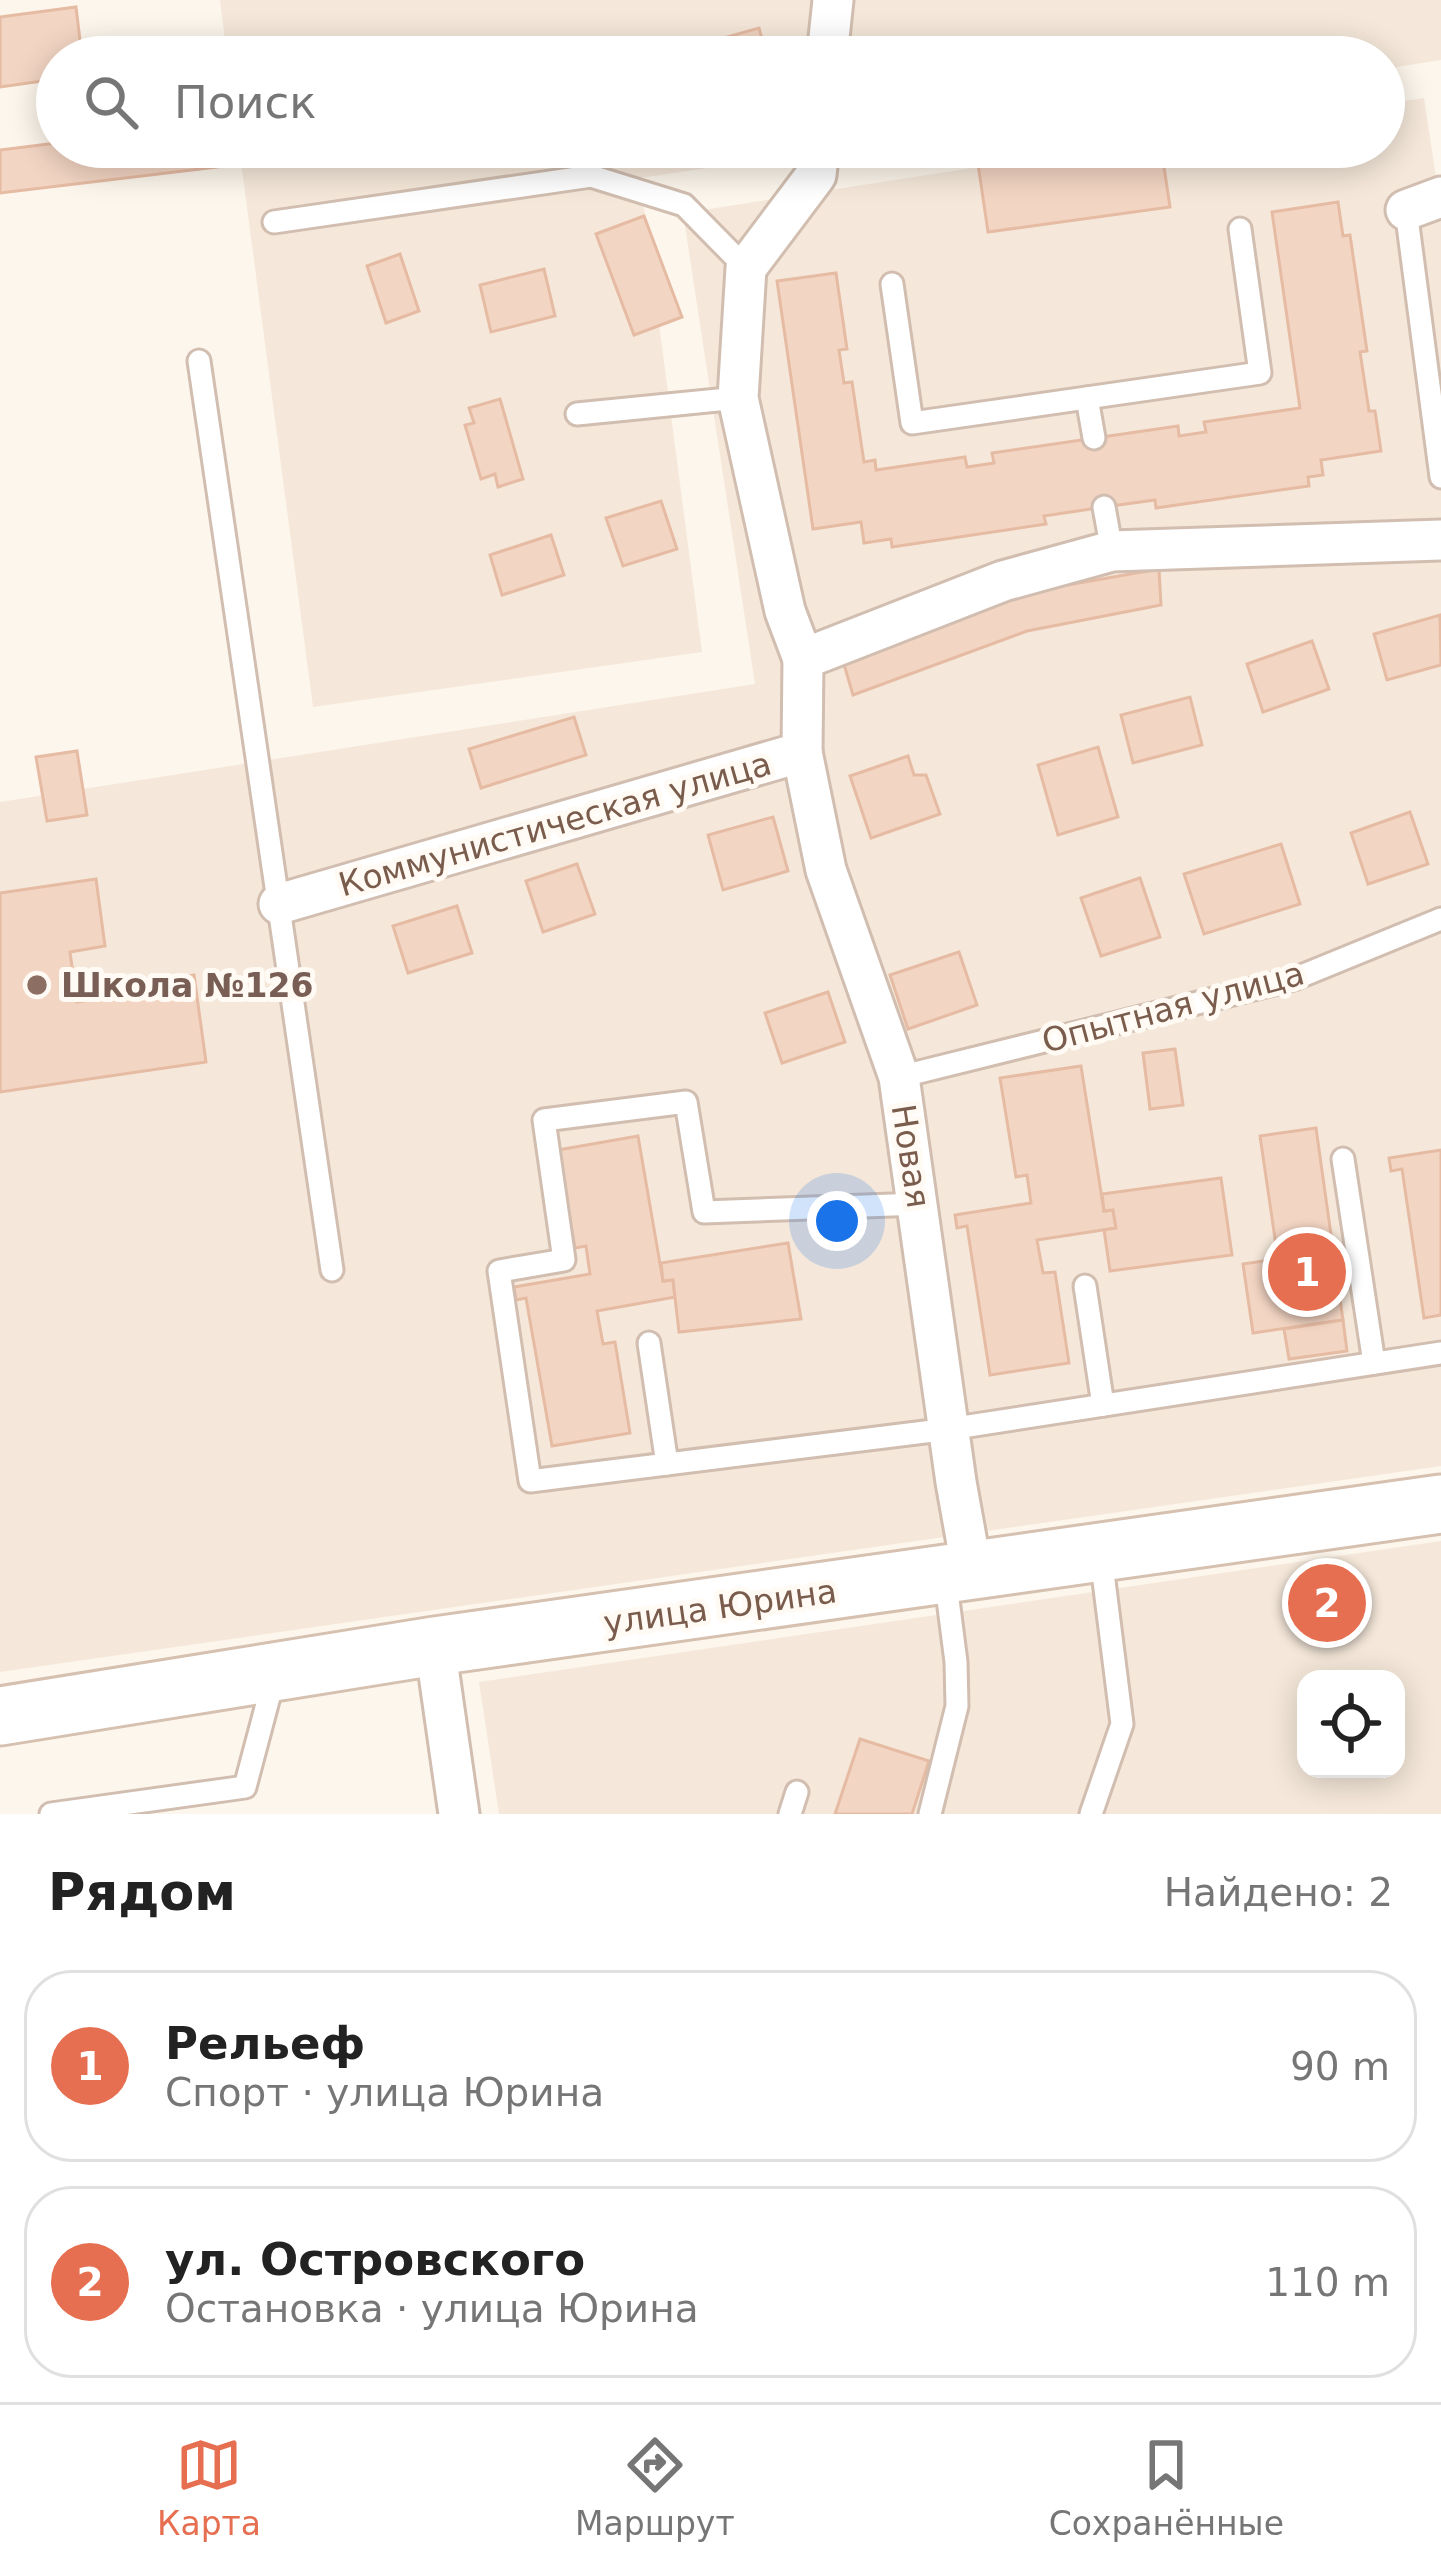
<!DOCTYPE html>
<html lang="ru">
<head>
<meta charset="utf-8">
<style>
  :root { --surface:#fff; --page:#f6f6f6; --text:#222; --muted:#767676; --line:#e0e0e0; --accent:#e76f51 }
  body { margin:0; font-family:"DejaVu Sans",sans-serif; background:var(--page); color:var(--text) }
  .controls { position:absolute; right:36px; bottom:36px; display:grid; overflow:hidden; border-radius:24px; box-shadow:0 6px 30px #0003 }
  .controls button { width:108px; height:108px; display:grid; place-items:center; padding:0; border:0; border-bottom:3px solid var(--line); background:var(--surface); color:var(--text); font:60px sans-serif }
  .you { position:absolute; left:837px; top:1221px; width:42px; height:42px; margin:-30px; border:9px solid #fff; border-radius:50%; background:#1a73e8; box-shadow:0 0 0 18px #1a73e833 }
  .badge { display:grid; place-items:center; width:78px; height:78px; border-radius:50%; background:var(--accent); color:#fff; font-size:39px; font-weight:700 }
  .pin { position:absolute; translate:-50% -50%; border:6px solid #fff; box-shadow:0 3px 12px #0006 }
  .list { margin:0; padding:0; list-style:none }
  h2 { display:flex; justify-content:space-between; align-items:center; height:156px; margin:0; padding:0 48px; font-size:51px }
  h2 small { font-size:39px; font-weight:400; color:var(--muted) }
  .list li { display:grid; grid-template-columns:78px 1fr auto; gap:36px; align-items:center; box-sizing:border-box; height:192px; margin:0 24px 24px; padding:0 24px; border:3px solid var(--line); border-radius:48px }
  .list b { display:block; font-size:45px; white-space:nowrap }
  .list p { margin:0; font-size:39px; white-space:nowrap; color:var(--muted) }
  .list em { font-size:39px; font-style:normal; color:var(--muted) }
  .icon { flex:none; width:66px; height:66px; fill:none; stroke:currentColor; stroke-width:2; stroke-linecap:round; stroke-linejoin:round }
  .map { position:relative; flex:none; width:1441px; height:1814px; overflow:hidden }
  .search { position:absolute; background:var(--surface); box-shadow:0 6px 30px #0003; left:36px; right:36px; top:36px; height:132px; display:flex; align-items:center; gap:30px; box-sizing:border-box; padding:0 42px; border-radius:66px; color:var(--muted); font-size:45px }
  .sheet { height:588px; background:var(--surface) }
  nav { display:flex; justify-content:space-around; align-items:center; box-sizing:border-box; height:168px; border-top:3px solid var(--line); background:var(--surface); font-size:33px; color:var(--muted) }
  nav a { display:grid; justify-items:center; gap:6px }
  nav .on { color:var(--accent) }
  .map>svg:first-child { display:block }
  .residential { fill:#f5e8da; fill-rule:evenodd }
  .building { fill:#f3d5c3; stroke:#e6bba3; stroke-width:3 }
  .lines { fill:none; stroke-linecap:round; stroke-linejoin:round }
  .lane-casing { stroke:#d1beb0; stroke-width:27 }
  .street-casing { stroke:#d1beb0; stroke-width:45 }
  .secondary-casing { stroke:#d6c0b0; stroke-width:63 }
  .lane { stroke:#fff; stroke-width:21 }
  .street { stroke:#fff; stroke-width:39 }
  .secondary { stroke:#fff; stroke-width:57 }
  .education-dot { fill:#8d6e63; stroke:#fffaf3; stroke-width:4.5 }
  .labels { text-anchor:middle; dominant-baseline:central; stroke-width:10; stroke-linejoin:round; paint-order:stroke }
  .street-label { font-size:33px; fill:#7a5c4d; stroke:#fffaf3 }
  .education-label { font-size:33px; font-weight:bold; fill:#785e54; stroke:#fffaf3; text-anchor:start }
</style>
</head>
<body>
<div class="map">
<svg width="1441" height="1814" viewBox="0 0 1441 1814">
  <rect width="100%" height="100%" fill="#fdf6ec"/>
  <g class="residential">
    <path d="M220 0H1441V60L1384 69V57H227Z"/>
    <path d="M1424 98 1441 210V1466L0 1672V802L755 684 683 213 1107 147H1384V104Z"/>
    <path d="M239 147H848L640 178 702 652 313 707Z"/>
    <path d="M1441 1541V1814H499L479 1682ZM1306 1679H1396V1769H1306Z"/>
  </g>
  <g class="building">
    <path d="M76 7 82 57H57V79L0 87V17Z"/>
    <path d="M759 28 767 57H656Z"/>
    <path d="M57 143V147H232L234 165 0 193V150Z"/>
    <path d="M1051 147H1161L1170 207 988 232 977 157Z"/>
    <path d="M1338 202 1343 236 1350 235 1367 351 1360 352 1369 411H1375L1381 451 1321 460 1323 475 1308 477 1309 486 1156 508 1155 500 1104 507 1044 516 1046 524 892 547 891 539 864 543 861 522 813 529 777 281 836 273 847 349 839 350 844 383 852 382 864 462 875 460 876 470 965 457 967 467 994 463 992 453 1178 426 1179 436 1206 432 1204 422 1300 408 1272 212Z"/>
    <path d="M644 216 682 317 634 335 596 234Z"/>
    <path d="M400 254 419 311 386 323 367 266Z"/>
    <path d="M544 269 555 316 491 332 480 285Z"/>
    <path d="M500 399 523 479 498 487 495 474 481 479 465 425 474 423 469 408Z"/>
    <path d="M661 501 677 549 623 566 606 518Z"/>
    <path d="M551 535 564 575 502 595 490 555Z"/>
    <path d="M1159 569 1161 605 1027 631 853 695 843 661 1022 593Z"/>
    <path d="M1440 615 1441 665 1387 680 1374 634Z"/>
    <path d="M1312 641 1329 689 1263 712 1247 664Z"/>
    <path d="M1190 697 1202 745 1133 763 1121 715Z"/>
    <path d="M574 717 586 755 481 788 469 749Z"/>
    <path d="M1098 747 1118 817 1058 835 1038 765Z"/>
    <path d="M77 751 87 815 47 821 36 757Z"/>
    <path d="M908 756 914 775H926L940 814 871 838 850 776Z"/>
    <path d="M1410 812 1428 864 1368 884 1351 833Z"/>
    <path d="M773 817 788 871 723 890 708 835Z"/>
    <path d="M1281 844 1300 904 1204 934 1184 874Z"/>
    <path d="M577 864 595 914 543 932 526 881Z"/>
    <path d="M1140 878 1160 937 1101 956 1081 898Z"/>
    <path d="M96 879 105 946 70 952 77 1002 156 990 154 981 194 975 206 1062 0 1092V893Z"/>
    <path d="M457 906 472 953 408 973 393 926Z"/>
    <path d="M959 952 977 1005 908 1029 890 975Z"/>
    <path d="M828 992 845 1042 782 1063 765 1013Z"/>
    <path d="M1175 1049 1183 1105 1150 1109 1143 1053Z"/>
    <path d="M1081 1066 1104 1211 1113 1210 1116 1228 1037 1240 1043 1273 1055 1272 1069 1363 990 1375 967 1226 957 1228 955 1215 1031 1203 1027 1175 1016 1177 1000 1078Z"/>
    <path d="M1316 1128 1343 1320 1253 1333 1243 1264 1278 1259 1260 1136Z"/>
    <path d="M638 1136 663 1281 673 1280 675 1297 597 1311 603 1344 615 1342 630 1433 552 1446 526 1298 516 1300 514 1287 590 1274 586 1246 575 1248 558 1150Z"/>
    <path d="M1441 1150V1315L1424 1318 1402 1169 1391 1171 1389 1158Z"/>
    <path d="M1221 1178 1232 1255 1110 1271 1104 1230 1116 1228 1113 1210 1104 1211 1102 1194Z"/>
    <path d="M788 1243 801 1319 679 1332 673 1280 663 1281 661 1263Z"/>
    <path d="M1343 1320 1347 1351 1289 1359 1284 1329Z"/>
    <path d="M860 1739 929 1761 912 1814H835Z"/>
  </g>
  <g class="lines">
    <defs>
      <g id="lane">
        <path d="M1406 210 1441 477"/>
        <path d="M274 222 591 176 684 205 746 268"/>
        <path d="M892 284 912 423 1260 373 1240 229"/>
        <path d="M199 361 332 1270"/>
        <path d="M1087 398 1094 438"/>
        <path d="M577 414 738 398"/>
        <path d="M1104 507 1112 551"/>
        <path d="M899 1077 1294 979 1441 919"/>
        <path d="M1343 1159 1374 1363"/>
        <path d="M919 1204 704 1212 686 1102 544 1120 564 1260 499 1271 530 1481 949 1429 1441 1353"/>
        <path d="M1085 1286 1103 1405"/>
        <path d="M649 1343 667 1464"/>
        <path d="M51 1814 245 1787 275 1674"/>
        <path d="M790 1814 797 1792"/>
        <path d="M930 1814 957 1706 956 1662 945 1576"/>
        <path d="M1091 1814 1122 1724 1101 1557"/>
      </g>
      <g id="street">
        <path d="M827 57 833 0"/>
        <path d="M1406 210 1441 197"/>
        <path d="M803 659 785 611 738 398 746 268 816 175 819 147"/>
        <path d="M802 752 826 870 899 1077 956 1482 972 1571"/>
        <path d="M279 904 802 752 803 659 1003 581 1112 551 1441 540"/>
        <path d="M435 1646 459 1814"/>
      </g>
      <path id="secondary" d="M0 1716 435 1646 1441 1504"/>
    </defs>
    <use href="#lane" class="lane-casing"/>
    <use href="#street" class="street-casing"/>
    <use href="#secondary" class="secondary-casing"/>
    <use href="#lane" class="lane"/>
    <use href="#street" class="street"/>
    <use href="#secondary" class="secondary"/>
  </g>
  <circle class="education-dot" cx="37" cy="985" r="12"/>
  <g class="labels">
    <g class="street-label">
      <text transform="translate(555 824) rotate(-16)">Коммунистическая улица</text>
      <text transform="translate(1173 1007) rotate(-15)">Опытная улица</text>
      <text transform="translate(911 1156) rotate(81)">Новая</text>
      <text transform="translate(720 1607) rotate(-8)">улица Юрина</text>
    </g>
    <g class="education-label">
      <text x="61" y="985">Школа №126</text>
    </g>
  </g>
</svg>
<div class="controls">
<button><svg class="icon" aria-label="locate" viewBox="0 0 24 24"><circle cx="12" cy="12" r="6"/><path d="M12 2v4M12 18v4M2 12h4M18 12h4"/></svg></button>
</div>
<div class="you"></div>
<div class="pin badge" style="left:1307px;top:1272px">1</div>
<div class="pin badge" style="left:1327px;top:1603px">2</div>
<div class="search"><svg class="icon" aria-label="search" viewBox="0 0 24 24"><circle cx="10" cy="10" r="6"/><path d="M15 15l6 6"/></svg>Поиск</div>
</div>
<section class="sheet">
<h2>Рядом<small>Найдено: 2</small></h2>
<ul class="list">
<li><span class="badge">1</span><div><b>Рельеф</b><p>Спорт · улица Юрина</p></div><em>90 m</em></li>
<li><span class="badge">2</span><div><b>ул. Островского</b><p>Остановка · улица Юрина</p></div><em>110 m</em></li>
</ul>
</section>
<nav>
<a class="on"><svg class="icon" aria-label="map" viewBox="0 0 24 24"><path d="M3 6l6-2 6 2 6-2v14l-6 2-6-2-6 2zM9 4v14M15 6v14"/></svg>Карта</a>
<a><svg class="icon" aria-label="directions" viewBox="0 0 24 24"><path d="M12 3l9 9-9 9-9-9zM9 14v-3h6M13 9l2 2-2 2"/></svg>Маршрут</a>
<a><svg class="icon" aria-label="saved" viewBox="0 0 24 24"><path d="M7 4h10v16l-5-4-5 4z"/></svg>Сохранённые</a>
</nav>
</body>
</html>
